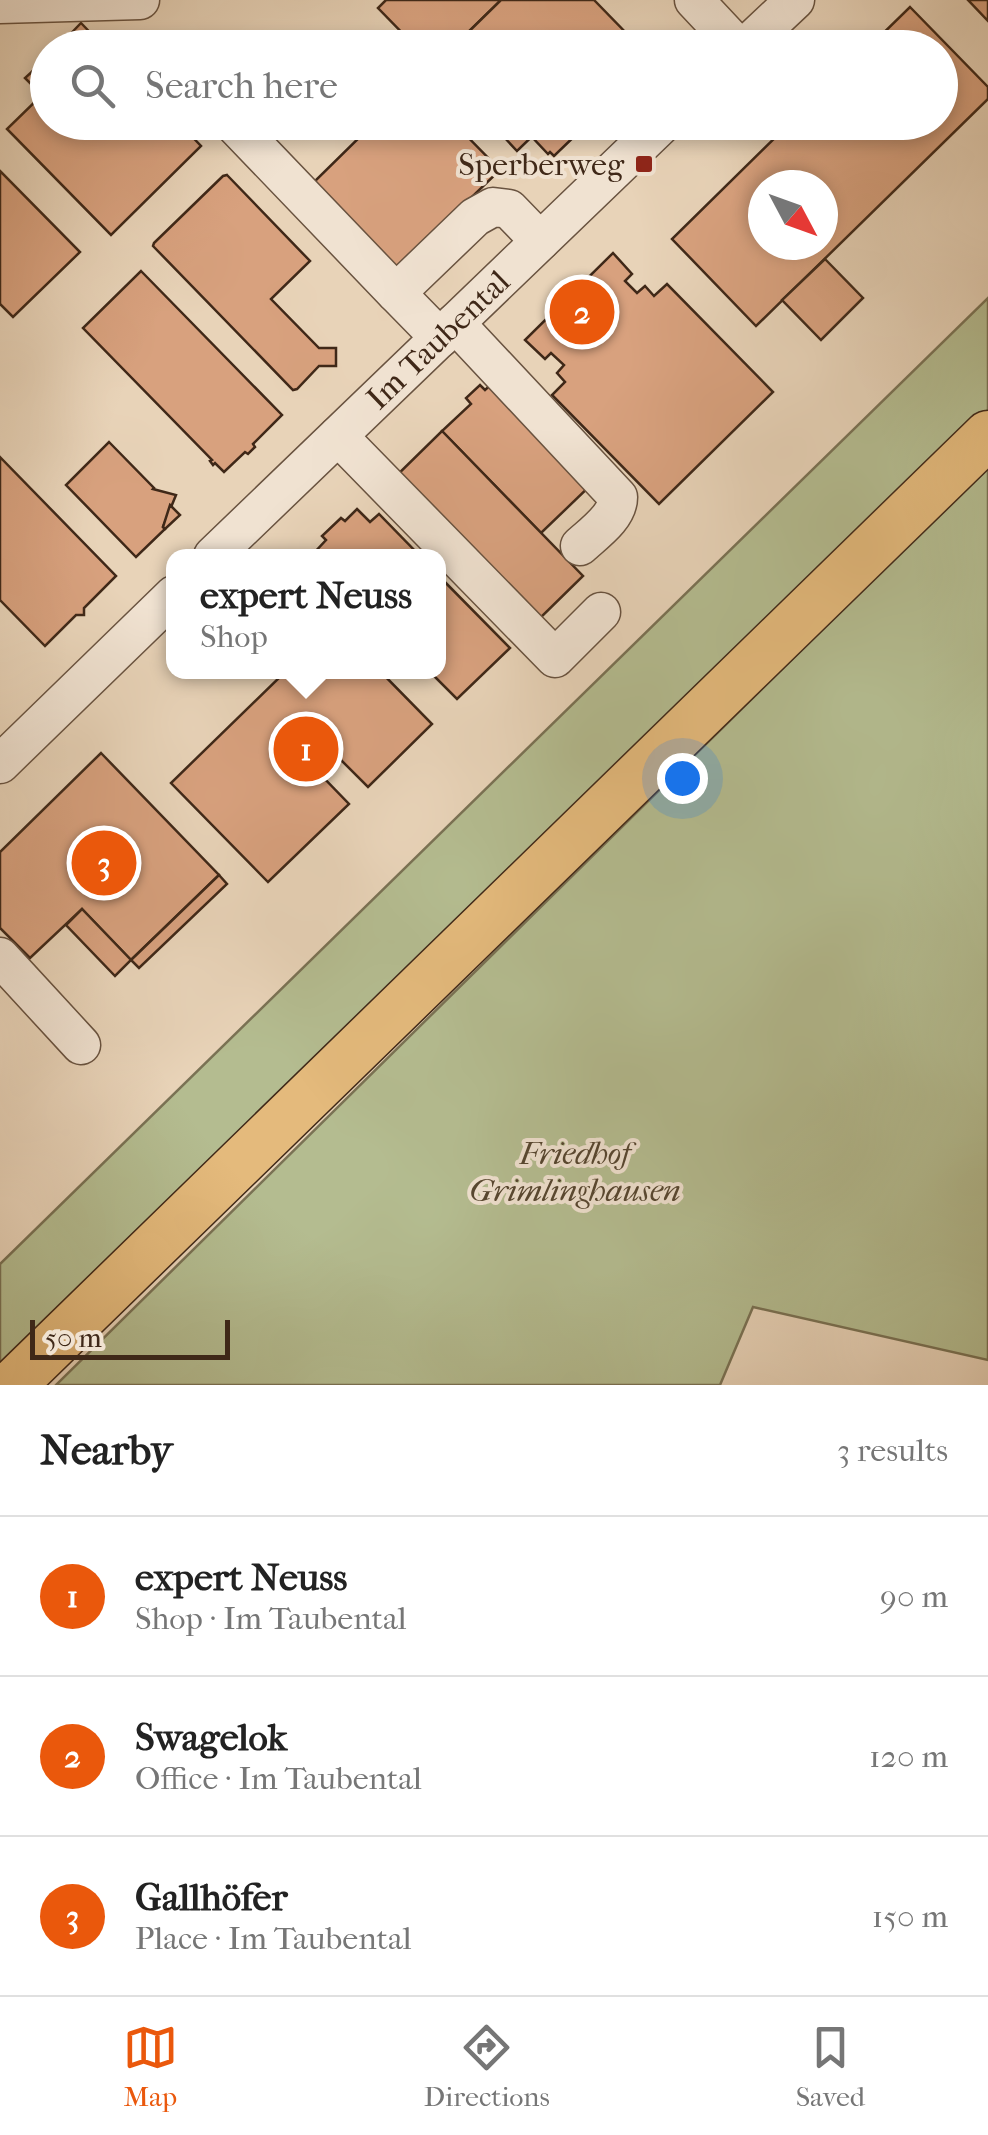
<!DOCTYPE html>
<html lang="en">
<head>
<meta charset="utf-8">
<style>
  :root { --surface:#fff; --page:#f2f2f2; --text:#222; --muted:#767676; --line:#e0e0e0; --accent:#ea580c }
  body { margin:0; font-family:"IM FELL French Canon",serif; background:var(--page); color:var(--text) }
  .compass { position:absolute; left:748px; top:170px; width:90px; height:90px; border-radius:50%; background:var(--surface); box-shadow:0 5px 15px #0003; rotate:131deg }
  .scale { position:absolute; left:30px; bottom:25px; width:200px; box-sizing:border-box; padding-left:10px; border:5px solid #3f2818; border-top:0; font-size:28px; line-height:35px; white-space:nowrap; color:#3f2818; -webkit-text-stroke:8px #f0e2d1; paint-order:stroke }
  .you { position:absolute; left:682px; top:778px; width:35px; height:35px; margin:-25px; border:8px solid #fff; border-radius:50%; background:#1a73e8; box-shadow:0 0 0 15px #1a73e833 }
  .badge { display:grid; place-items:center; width:65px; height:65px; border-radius:50%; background:var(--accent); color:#fff; font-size:32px; font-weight:700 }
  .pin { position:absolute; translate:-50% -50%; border:5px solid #fff; box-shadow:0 2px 10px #0006 }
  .popup { position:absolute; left:166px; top:549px; width:280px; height:130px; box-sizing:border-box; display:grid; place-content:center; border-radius:20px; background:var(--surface); filter:drop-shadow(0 2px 8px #0005); font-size:32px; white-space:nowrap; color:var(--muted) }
  .popup b { font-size:38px; color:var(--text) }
  .popup::after { content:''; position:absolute; left:50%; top:100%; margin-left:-20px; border:20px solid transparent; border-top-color:var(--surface) }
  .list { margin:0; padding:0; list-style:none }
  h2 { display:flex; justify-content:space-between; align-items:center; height:130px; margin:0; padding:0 40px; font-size:42px }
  h2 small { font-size:32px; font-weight:400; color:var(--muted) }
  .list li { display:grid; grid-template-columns:65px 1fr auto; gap:30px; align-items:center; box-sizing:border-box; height:160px; padding:0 40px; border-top:2px solid var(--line) }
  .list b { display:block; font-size:38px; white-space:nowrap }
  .list p { margin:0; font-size:32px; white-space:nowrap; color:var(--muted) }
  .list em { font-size:32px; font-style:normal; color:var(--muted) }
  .icon { flex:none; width:55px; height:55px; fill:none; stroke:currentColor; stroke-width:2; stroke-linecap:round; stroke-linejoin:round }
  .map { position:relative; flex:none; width:988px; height:1385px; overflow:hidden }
  .search { position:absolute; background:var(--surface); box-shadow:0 5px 15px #0003; left:30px; right:30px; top:30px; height:110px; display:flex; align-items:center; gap:25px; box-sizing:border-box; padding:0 35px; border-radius:55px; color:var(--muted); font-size:38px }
  .sheet { height:610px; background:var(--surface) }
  nav { display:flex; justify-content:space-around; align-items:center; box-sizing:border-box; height:140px; border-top:2px solid var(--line); background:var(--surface); font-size:28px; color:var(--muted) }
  nav a { display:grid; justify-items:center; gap:5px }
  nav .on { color:var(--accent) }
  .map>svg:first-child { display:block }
  .green { fill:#b4bc90; stroke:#7a7254; stroke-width:2.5 }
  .building { fill:#d8a17e; stroke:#3f2818; stroke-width:2.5; fill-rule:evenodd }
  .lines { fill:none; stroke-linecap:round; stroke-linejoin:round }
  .minor-casing { stroke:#695340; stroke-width:41 }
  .major-casing { stroke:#3f2818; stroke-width:51 }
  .minor { stroke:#f0e2d1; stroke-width:38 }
  .major { stroke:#e4ba7c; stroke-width:48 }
  .poi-dot { fill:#8f2418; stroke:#f0e2d1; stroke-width:4 }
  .labels { text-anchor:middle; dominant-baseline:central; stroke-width:8; stroke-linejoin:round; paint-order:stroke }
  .poi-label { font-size:32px; fill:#3f2818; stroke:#f0e2d1; text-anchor:end }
  .street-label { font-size:32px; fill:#3f2818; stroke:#f0e2d1 }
  .park-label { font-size:32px; font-style:italic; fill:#564630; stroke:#f0e2d1 }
</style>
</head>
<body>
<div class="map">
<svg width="988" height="1385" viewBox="0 0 988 1385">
  <rect width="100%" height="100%" fill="#e8d3b8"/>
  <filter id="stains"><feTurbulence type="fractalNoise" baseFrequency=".002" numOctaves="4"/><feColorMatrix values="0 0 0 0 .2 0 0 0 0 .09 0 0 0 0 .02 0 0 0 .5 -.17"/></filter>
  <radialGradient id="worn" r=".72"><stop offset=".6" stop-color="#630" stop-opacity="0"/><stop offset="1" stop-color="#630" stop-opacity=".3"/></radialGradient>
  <g class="green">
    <path d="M988 298V410L0 1371V1264Z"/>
    <path d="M988 466V1360L753 1307 720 1385H56Z"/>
  </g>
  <g class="building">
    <path d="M386 0H501L452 48H417L378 8Z"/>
    <path d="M501 0H594L632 39 624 48H452Z"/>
    <path d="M968 0H988V21Z"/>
    <path d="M910 7 988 87V99L756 326 672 239 791 122H940V48H868ZM763 185H823V245H763Z"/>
    <path d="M81 23 105 48H57Z"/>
    <path d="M48 57V122H178L201 146 111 235 7 129 42 95 25 78Z"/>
    <path d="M375 122H453L500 170 399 267H393L315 187V181Z"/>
    <path d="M490 122H547L517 151Z"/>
    <path d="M547 122H581L580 124 583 128 554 156 550 152 548 154 532 137Z"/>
    <path d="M0 171 80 252 13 317 0 304Z"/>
    <path d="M227 175 310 261 271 299 319 348H336V366H319L297 389 293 390 153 246 154 243 223 176Z"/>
    <path d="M613 253 632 274 625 281 637 293 645 286 654 296 667 284 773 392 659 504 552 395 565 382 557 373 564 365 551 353 545 359 525 340Z"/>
    <path d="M825 259 863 298 821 340 782 300Z"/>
    <path d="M141 271 282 415 253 444 255 447 248 454 245 452 224 472 215 463 213 465 210 461 212 460 83 328Z"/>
    <path d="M495 381 594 482 541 533 442 431 471 404 466 398 480 385 485 390Z"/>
    <path d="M442 431 583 576 532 626 391 481Z"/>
    <path d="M109 442 154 488 153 489 176 495 163 527 165 529 136 557 66 485Z"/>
    <path d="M0 457 116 576 84 608V615H76L45 646 0 600Z"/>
    <path d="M170 505 180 515 165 529 163 527Z"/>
    <path d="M357 509 370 522 379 514 420 556H317L314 553 326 540 322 536 341 518 345 521Z"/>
    <path d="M438 575 510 648 457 699 430 672H438Z"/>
    <path d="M285 672H381L432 724 368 787 340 759 322 776 349 804 268 882 171 783Z"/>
    <path d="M101 753 219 875 131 960 82 909 30 958 0 928V852Z"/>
    <path d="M219 875 227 884 139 968 131 960Z"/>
    <path d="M82 909 131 960 115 976 66 925Z"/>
  </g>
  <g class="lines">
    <defs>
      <g id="minor">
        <path d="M694 0 739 48"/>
        <path d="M0 4 140 0"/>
        <path d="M744 48 795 0"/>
        <path d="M232 122 396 293"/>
        <path d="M455 323 618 497C618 517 594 533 580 546"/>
        <path d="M440 338 396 293 475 217 493 207 509 209 540 241"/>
        <path d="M338 436 555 658 601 612"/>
        <path id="s1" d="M213 556 664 122"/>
        <path d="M0 764 174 595"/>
        <path d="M0 957 81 1045"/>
      </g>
      <path id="major" d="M12 1385 988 435"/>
    </defs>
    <use href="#minor" class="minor-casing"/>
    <use href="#major" class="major-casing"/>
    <use href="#minor" class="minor"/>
    <use href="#major" class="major"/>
  </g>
  <rect class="poi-dot" x="634" y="154" width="20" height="20" rx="5"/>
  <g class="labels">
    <g class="poi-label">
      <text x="624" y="164">Sperberweg</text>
    </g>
    <g class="street-label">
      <text stroke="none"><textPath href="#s1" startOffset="312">Im Taubental</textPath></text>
    </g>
    <g class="park-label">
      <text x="575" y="1153">Friedhof<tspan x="575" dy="37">Grimlinghausen</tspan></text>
    </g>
  </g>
  <rect width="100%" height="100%" filter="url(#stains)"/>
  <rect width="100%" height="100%" fill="url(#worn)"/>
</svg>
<svg class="compass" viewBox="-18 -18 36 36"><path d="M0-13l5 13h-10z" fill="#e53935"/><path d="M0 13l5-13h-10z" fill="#767676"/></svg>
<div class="scale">50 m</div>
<div class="you"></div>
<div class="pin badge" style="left:306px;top:749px">1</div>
<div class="popup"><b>expert Neuss</b>Shop</div>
<div class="pin badge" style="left:582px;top:312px">2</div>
<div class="pin badge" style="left:104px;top:863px">3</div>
<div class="search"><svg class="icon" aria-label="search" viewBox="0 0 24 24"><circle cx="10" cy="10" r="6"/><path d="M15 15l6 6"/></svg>Search here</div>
</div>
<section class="sheet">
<h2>Nearby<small>3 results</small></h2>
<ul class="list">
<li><span class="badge">1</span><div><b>expert Neuss</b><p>Shop · Im Taubental</p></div><em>90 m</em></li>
<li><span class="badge">2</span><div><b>Swagelok</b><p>Office · Im Taubental</p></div><em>120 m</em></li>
<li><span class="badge">3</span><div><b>Gallhöfer</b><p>Place · Im Taubental</p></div><em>150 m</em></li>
</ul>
</section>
<nav>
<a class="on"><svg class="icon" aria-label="map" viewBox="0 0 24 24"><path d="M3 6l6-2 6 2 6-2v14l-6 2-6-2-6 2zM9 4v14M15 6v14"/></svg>Map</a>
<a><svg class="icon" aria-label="directions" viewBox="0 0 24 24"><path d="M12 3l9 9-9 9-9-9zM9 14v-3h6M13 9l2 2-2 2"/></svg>Directions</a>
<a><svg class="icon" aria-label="saved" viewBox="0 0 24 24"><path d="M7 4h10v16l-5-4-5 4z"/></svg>Saved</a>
</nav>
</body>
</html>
